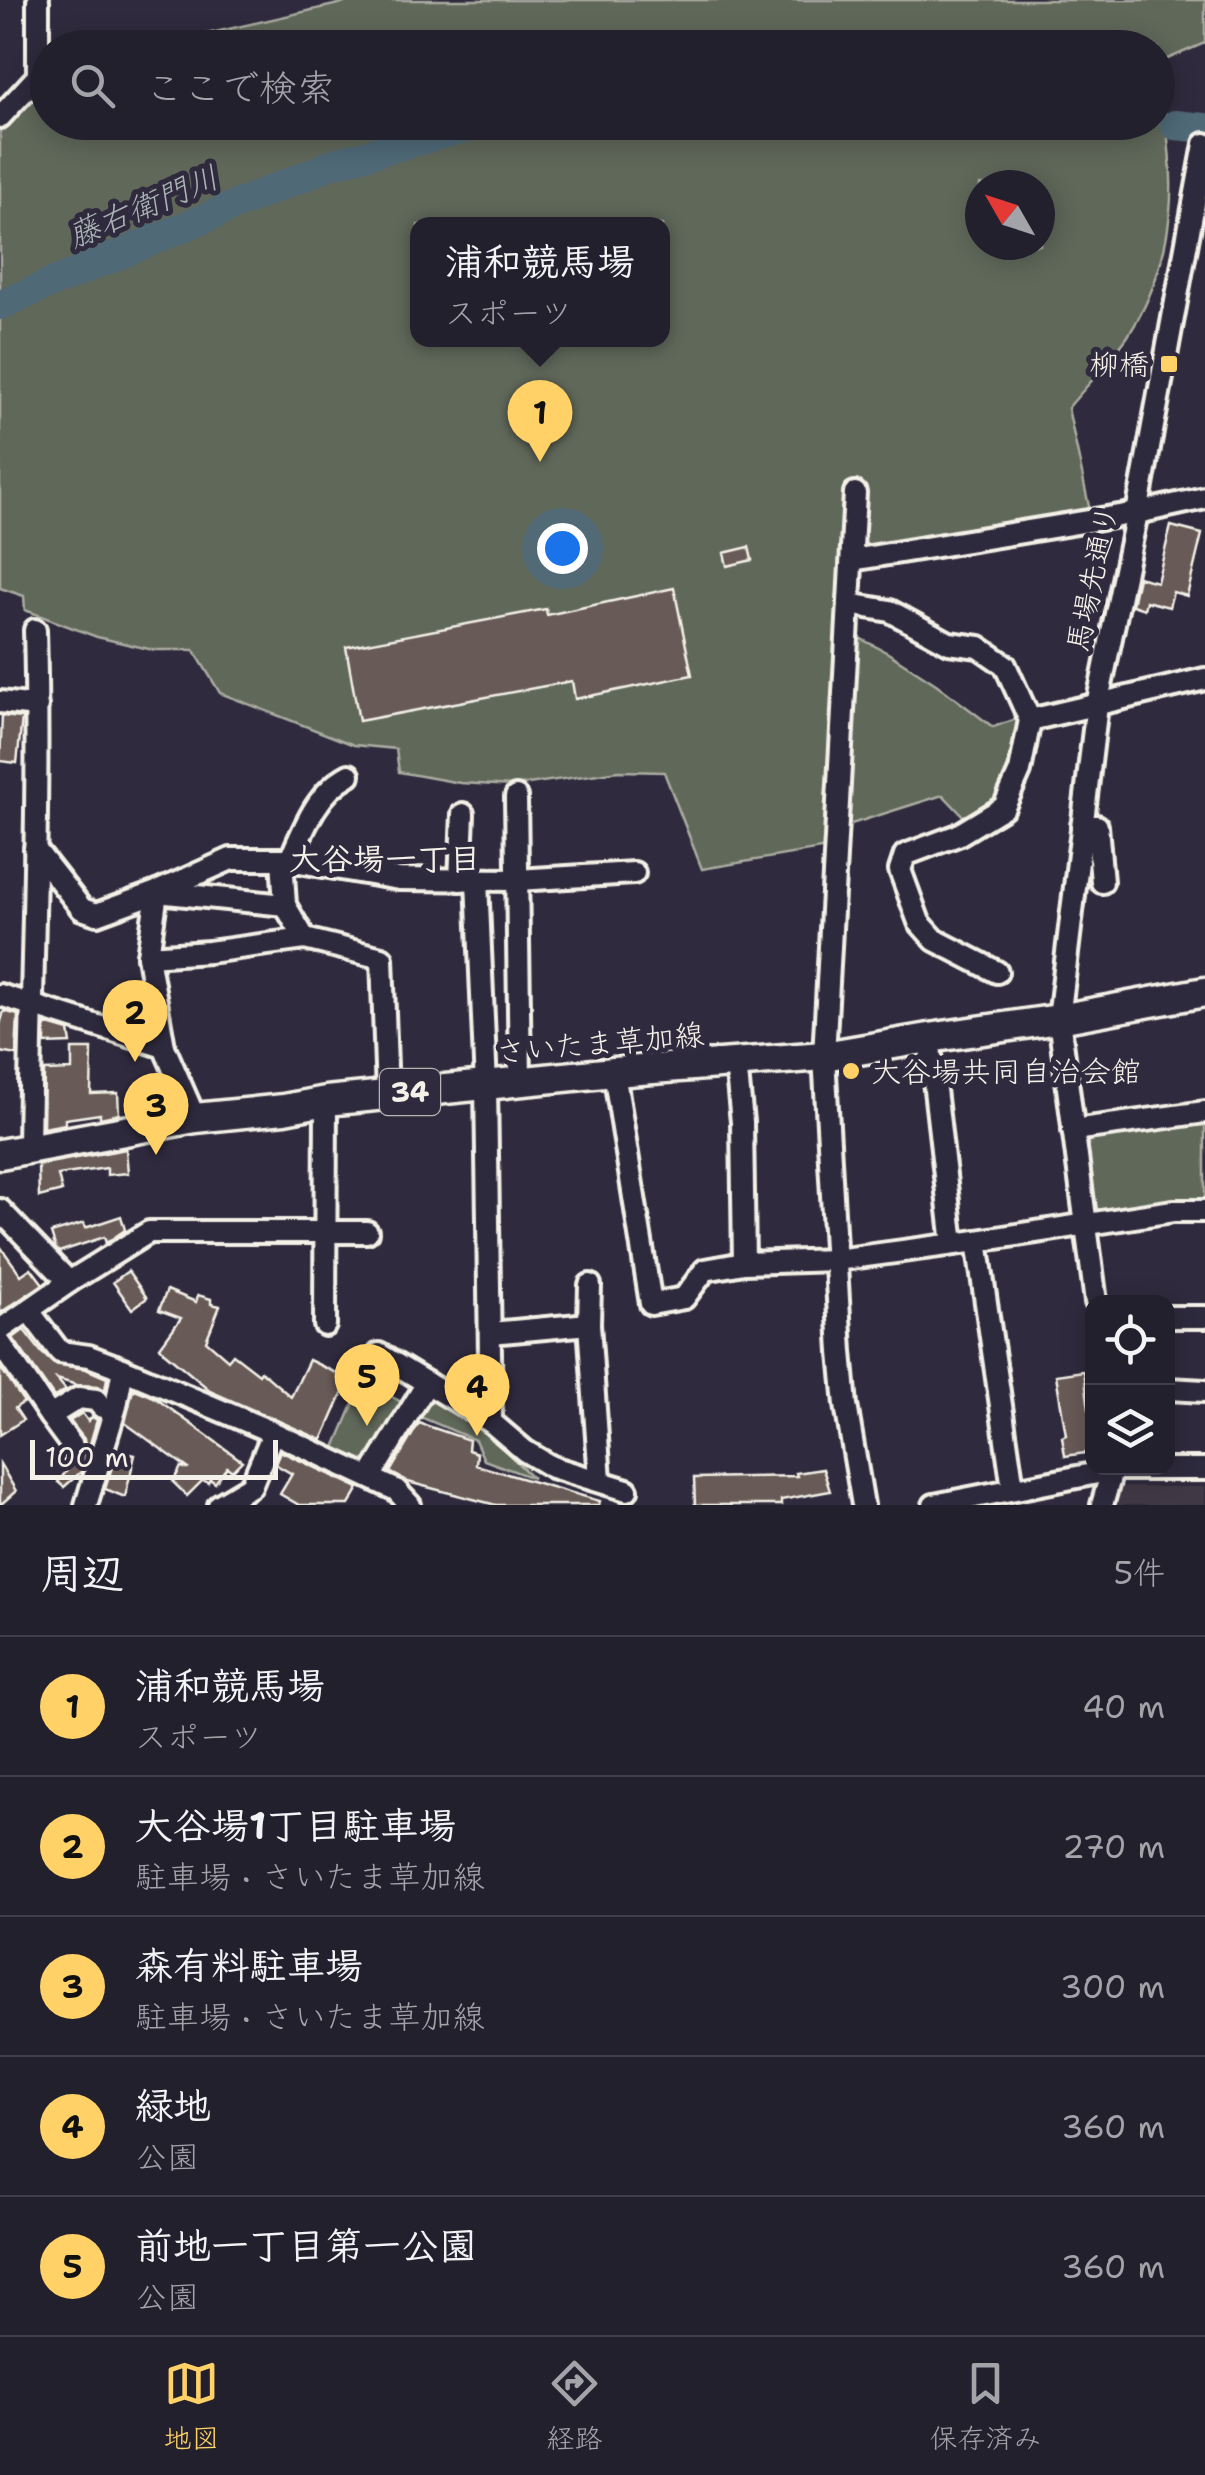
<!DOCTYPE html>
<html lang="ja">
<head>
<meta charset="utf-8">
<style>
  :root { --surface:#23202e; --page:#2b2836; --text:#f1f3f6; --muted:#a3a3aa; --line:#403e4a; --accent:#ffd166 }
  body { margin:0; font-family:"Shantell Sans","Klee One",sans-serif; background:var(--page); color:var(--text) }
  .controls { position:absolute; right:30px; bottom:30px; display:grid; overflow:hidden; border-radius:20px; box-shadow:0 5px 25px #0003 }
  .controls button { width:90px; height:90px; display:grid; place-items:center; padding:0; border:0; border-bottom:2px solid var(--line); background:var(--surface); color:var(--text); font:50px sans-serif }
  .compass { position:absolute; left:965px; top:170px; width:90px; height:90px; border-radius:50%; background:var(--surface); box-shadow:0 5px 25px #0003; rotate:309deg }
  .scale { position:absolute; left:30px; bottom:25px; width:248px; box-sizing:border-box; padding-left:10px; border:5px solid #f4f1e8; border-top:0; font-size:28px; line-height:35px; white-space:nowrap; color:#f4f1e8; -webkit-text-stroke:8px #2f2a3d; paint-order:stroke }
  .you { position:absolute; left:562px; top:548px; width:35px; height:35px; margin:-25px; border:8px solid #fff; border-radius:50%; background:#1a73e8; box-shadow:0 0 0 15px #1a73e833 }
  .badge { display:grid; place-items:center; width:65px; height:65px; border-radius:50%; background:var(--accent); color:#111; font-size:32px; font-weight:700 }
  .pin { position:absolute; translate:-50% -82px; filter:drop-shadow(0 2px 5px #0008) }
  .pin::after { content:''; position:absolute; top:52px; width:35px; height:30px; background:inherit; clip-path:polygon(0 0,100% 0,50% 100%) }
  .popup { position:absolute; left:410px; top:217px; width:260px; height:130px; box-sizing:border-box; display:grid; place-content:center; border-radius:20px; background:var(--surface); filter:drop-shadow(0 2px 8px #0005); font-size:32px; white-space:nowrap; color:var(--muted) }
  .popup b { font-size:38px; color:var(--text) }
  .popup::after { content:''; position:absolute; left:50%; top:100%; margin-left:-20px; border:20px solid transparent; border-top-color:var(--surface) }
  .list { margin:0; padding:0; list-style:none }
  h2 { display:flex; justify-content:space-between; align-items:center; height:130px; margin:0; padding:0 40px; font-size:42px }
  h2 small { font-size:32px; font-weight:400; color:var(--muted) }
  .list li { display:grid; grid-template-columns:65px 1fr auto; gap:30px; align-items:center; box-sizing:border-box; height:140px; padding:0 40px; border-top:2px solid var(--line) }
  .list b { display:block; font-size:38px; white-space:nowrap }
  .list p { margin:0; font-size:32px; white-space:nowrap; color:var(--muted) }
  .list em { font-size:32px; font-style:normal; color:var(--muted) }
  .icon { flex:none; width:55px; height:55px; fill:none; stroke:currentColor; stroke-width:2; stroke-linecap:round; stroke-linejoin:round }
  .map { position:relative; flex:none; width:1205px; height:1505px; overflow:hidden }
  .search { position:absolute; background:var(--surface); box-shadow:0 5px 25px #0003; left:30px; right:30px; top:30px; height:110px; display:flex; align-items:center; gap:25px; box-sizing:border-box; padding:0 35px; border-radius:55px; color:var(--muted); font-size:38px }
  .sheet { height:830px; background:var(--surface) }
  nav { display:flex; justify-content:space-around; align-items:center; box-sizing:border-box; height:140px; border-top:2px solid var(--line); background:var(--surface); font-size:28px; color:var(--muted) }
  nav a { display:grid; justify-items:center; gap:5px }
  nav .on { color:var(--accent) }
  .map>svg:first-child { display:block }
  .built { fill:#403844 }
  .green { fill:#61675a; stroke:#aaaca1; stroke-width:2.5; fill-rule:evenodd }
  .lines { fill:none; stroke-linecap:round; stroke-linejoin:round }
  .river { stroke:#4f6977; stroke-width:30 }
  .building { fill:#675a56; stroke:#f4f1e8; stroke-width:2.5 }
  .minor-casing { stroke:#f4f1e8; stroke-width:28 }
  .major-casing { stroke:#f4f1e8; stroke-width:35 }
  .minor { stroke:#2f2a3d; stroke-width:20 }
  .major { stroke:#2f2a3d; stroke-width:28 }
  .poi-dot { fill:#ffd166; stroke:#2f2a3d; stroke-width:4 }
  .labels { text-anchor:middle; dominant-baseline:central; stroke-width:10; stroke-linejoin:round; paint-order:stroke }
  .shield { fill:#2f2a3d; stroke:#b9b5b5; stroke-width:2.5 }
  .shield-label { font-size:28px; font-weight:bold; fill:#f4f1e8 }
  .poi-label { font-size:30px; fill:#f4f1e8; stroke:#2f2a3d; text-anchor:end }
  .street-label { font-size:30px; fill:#f4f1e8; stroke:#2f2a3d }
  .water-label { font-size:32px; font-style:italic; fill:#aab4b5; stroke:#2f2a3d }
  .neighbourhood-label { font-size:32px; font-weight:bold; fill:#f4f1e8; stroke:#2f2a3d }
</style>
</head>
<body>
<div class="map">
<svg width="1205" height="1505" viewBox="0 0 1205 1505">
  <rect width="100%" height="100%" fill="#2f2a3d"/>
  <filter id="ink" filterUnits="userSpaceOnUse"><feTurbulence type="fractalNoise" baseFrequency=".01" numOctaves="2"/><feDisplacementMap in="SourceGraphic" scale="20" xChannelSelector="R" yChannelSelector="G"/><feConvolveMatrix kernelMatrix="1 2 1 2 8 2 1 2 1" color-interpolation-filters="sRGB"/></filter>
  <g filter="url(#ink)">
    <path class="built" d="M1120 1487H1205V1505H1114Z"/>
    <g class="green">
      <path d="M356 0H1205V43L1158 63V48L149 47Z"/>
      <path d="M47 80 48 122H1158V90C1167 109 1167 130 1169 150 1177 214 1163 282 1128 336 1111 361 1088 384 1068 408L1091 516 843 558 837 626 888 653 936 684 993 727 1022 717 1015 760 1000 800 969 822 943 795 829 831 827 848 702 869 664 772 619 771 514 786 460 783 399 772 396 749 354 745 220 693 194 650H153L97 637 25 610 24 596 0 588V126ZM980 185H1040V245H980ZM418 225H662V340H418Z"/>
      <path d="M1203 1121 1205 1122V1204L1097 1215 1090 1209 1082 1145 1086 1140Z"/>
      <path d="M363 1381 403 1403 367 1466 334 1450Z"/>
      <path d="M431 1394 485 1431 533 1478 484 1460 475 1440 418 1416Z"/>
    </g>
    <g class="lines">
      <g class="river">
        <path d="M1175 125 1205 128"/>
        <path d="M0 305 335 163 487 122"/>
      </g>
    </g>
    <g class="building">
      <path d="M1171 526 1202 534 1187 596 1173 592 1169 607 1146 601 1144 609 1132 605 1138 577 1157 582Z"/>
      <path d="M749 547 752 560 727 566 724 553Z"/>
      <path d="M674 588 692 675 575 699 572 681 359 721 346 647 546 609 547 615Z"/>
      <path d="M2 716 22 718 17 763 0 761Z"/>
      <path d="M4 1011 18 1015 16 1055 0 1052V1025Z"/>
      <path d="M45 1024 69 1031 71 1043 45 1044Z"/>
      <path d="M72 1049H92L91 1094 118 1093 119 1114 100 1118V1114L65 1119V1124L43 1128 44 1071 72 1070Z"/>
      <path d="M162 1077 174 1104 149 1109 145 1080Z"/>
      <path d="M126 1149 128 1173 107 1175V1168L58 1175 62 1191 39 1197 38 1165Z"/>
      <path d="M121 1216 125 1230 106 1243 104 1237 59 1252 56 1249 51 1233 84 1223 85 1228Z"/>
      <path d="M0 1246 21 1275 31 1268 43 1284 0 1313Z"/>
      <path d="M128 1271 147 1298 132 1309 113 1282Z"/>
      <path d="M167 1290 196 1302 198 1295 211 1299V1304L220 1306 206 1341 228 1360 233 1354 259 1374 261 1371 291 1397 309 1360 349 1379 322 1440 212 1392 164 1352 160 1347 181 1318 159 1310Z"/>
      <path d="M24 1330 42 1353 54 1364 86 1369 107 1378 105 1390 98 1386 77 1385 57 1379 66 1390 54 1397 13 1338Z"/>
      <path d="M0 1367 24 1402 15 1408 23 1420 0 1435Z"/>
      <path d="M1084 1371 1092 1432V1452L1065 1456 1062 1437 1066 1435 1056 1375Z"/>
      <path d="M135 1389 154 1397 242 1461 232 1471 227 1467 215 1483 210 1479 208 1483 203 1480 187 1496 173 1482 181 1467 189 1469 125 1423 132 1393Z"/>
      <path d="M82 1413 88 1421 92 1417 97 1420 82 1471 64 1487 58 1482 69 1468 63 1461 67 1458H79L85 1451 84 1439 70 1421Z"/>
      <path d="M419 1423 469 1440 468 1450 477 1453 476 1465 600 1501 599 1505H496L408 1482 390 1472Z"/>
      <path d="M117 1451 135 1455 125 1497 105 1489Z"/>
      <path d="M280 1451 359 1488 349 1505H299L280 1494 292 1474 275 1464Z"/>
      <path d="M0 1464 16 1491 0 1505Z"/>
      <path d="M823 1469 830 1491 781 1500V1505H695L694 1478 797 1476 796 1473Z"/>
    </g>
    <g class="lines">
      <defs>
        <g id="minor">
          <path d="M0 117 38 76V0"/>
          <path d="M855 493 824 1056 841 1352 846 1405 863 1505"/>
          <path d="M852 560 1137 513 1205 498"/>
          <path d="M849 604 890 611 949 643 979 647 1005 665 1030 720 1020 771 1004 807 958 835 905 855 900 870 919 922 935 940 997 972"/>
          <path d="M0 702 37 706"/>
          <path d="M1030 720 1205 679"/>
          <path d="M516 797 520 1081"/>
          <path d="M1082 826H1097L1102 882"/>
          <path d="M35 849 82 909 97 914 157 892 231 859H282"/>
          <path d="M290 860C304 828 317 792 349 775"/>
          <path d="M460 880 463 814"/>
          <path d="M148 956 209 952 305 939"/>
          <path d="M0 995 164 1047 195 1118"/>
          <path d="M929 1038 953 1244"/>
          <path d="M164 1047 148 956 157 892 285 905"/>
          <path d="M736 1063 742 1122 744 1263 836 1260 977 1241 1173 1211H1205"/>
          <path d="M614 1072 651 1304 684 1298 705 1270 744 1263"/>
          <path d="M387 1094 382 958 305 939 285 905 282 859 399 879 517 880 634 873"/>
          <path d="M1073 1130 1205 1112"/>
          <path d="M29 1149C31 976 40 803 35 630"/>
          <path d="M0 1210 69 1282 0 1330"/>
          <path d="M977 1241 1013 1488"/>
          <path d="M69 1282 149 1232H367"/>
          <path d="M590 1285 589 1324 600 1480"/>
          <path d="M1096 1302 1059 1019 1097 705 1137 513 1205 144"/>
          <path d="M29 1311 60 1352 89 1356 113 1365 272 1432 396 1490 410 1505"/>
          <path d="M1168 1317H1205"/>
          <path d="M325 1325 326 1101"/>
          <path d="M491 1333 589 1324"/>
          <path d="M0 1343 50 1416 79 1398 96 1400 102 1407"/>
          <path d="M379 1354 491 1422 486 1086 477 881"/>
          <path d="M1168 1389 1205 1391"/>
          <path d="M50 1416 72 1446"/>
          <path d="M491 1422 525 1451 552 1467 627 1490"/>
          <path d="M370 1477 427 1383"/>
          <path d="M86 1505 116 1406 123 1369"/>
          <path d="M219 1505 251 1486 273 1433"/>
          <path d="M934 1505 1118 1469H1205"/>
          <path d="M1102 1505 1112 1471"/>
        </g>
        <path id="major" d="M0 1154 195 1118 284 1109 326 1101 614 1072 824 1056 929 1038 1059 1019 1205 992"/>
      </defs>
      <use href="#minor" class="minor-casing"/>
      <use href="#major" class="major-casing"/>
      <use href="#minor" class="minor"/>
      <use href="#major" class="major"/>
    </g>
  </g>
  <g class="poi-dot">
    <rect x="1159" y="354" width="20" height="20" rx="5"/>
    <circle cx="851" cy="1071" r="10"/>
  </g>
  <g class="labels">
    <rect class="shield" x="380" y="1069" width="60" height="46" rx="8"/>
    <g class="shield-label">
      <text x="410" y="1092">34</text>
    </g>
    <g class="poi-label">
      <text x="1149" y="364">柳橋</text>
      <text x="871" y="1071" text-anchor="start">大谷場共同自治会館</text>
    </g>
    <g class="street-label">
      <text transform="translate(1092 578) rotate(-78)">馬場先通り</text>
      <text transform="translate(600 1043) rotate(-5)">さいたま草加線</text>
    </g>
    <g class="water-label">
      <text transform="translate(143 206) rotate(-23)">藤右衛門川</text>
    </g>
    <g class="neighbourhood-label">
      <text x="385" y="858">大谷場一丁目</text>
    </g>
  </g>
</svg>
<div class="controls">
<button><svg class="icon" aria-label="locate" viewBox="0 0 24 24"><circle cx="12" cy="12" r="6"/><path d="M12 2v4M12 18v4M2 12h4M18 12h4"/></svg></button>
<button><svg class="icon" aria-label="layers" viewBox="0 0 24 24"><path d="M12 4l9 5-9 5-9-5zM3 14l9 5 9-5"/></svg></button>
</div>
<svg class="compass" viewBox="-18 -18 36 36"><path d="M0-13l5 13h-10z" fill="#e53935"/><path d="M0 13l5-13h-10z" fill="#a3a3aa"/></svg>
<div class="scale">100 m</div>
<div class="you"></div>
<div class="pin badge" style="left:540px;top:462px">1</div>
<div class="popup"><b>浦和競馬場</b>スポーツ</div>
<div class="pin badge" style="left:135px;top:1062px">2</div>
<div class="pin badge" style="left:156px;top:1155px">3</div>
<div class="pin badge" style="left:477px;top:1436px">4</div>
<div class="pin badge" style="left:367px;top:1426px">5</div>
<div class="search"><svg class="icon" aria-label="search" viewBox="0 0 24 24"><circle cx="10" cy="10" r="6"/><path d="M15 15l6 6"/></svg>ここで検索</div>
</div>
<section class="sheet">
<h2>周辺<small>5件</small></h2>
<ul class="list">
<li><span class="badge">1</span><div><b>浦和競馬場</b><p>スポーツ</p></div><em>40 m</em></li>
<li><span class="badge">2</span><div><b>大谷場1丁目駐車場</b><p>駐車場 · さいたま草加線</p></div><em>270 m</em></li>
<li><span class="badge">3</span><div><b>森有料駐車場</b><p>駐車場 · さいたま草加線</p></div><em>300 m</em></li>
<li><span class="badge">4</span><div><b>緑地</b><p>公園</p></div><em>360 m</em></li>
<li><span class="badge">5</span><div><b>前地一丁目第一公園</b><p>公園</p></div><em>360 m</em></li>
</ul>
</section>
<nav>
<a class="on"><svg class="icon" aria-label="map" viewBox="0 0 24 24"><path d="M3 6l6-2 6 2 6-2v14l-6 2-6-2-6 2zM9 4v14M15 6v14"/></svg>地図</a>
<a><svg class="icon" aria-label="directions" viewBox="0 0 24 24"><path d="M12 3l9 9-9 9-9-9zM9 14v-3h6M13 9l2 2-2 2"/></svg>経路</a>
<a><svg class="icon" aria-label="saved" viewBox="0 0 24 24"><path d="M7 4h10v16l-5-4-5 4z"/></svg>保存済み</a>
</nav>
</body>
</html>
